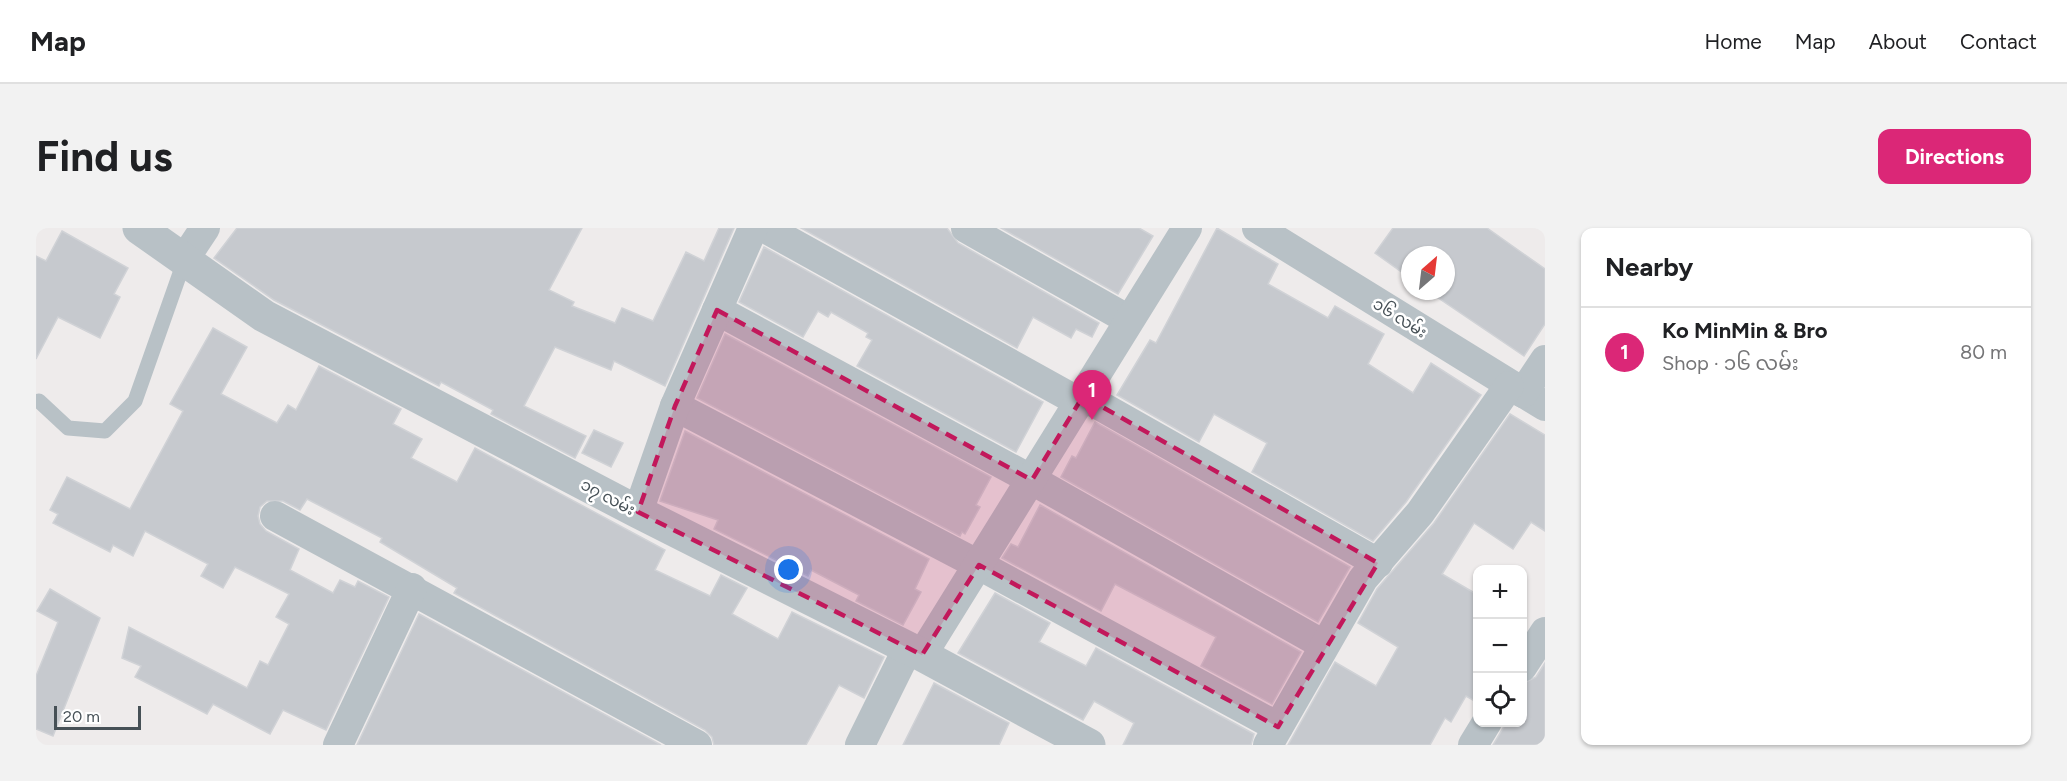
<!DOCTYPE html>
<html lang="en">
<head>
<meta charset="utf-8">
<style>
  :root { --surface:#fff; --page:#f2f2f2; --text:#202124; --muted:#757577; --line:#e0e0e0; --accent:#db2777 }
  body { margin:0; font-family:Figtree,"Noto Sans Myanmar",sans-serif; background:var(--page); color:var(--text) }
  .controls { position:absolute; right:18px; bottom:18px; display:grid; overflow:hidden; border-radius:12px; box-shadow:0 2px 4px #0004 }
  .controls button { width:54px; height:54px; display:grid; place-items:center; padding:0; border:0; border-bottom:2px solid var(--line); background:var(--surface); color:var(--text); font:30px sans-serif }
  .compass { position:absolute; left:1365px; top:18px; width:54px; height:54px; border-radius:50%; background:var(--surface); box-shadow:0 2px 4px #0004; rotate:28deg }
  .scale { position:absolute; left:18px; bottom:15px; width:87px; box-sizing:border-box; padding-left:6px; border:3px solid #465056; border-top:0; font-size:16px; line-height:21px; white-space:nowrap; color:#465056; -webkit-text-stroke:4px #fff; paint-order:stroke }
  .you { position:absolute; left:753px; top:342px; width:21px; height:21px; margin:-15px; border:4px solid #fff; border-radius:50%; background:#1a73e8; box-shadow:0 0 0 9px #1a73e833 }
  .badge { display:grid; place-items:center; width:39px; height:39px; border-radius:50%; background:var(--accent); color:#fff; font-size:20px; font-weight:700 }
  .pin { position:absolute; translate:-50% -50px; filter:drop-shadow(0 2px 3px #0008) }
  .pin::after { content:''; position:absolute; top:32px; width:21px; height:18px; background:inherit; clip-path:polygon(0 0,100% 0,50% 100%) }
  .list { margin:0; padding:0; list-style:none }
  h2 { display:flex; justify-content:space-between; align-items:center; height:78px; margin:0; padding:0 24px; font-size:26px }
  h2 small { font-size:20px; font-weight:400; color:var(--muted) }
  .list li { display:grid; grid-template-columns:39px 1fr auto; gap:18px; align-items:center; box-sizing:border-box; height:90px; padding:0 24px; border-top:2px solid var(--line) }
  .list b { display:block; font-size:22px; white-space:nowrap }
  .list p { margin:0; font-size:20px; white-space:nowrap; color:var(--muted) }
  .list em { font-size:20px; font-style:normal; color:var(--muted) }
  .icon { flex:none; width:33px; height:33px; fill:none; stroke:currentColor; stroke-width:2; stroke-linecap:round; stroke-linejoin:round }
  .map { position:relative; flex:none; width:1509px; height:517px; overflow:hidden; border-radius:12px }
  header { display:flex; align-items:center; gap:36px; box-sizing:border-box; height:84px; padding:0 30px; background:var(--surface); border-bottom:2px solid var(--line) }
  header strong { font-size:28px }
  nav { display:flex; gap:33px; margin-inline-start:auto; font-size:21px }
  .intro { display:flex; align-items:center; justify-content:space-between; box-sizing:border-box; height:144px; padding:0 36px }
  h1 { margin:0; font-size:42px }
  .button { padding:15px 27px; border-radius:12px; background:var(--accent); color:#fff; font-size:21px; font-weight:700 }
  main { display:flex; gap:36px; padding:0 36px }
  aside { flex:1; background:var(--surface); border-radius:12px; box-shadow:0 2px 4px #0004 }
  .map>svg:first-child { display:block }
  .building { fill:#c6c9ce; stroke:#d0d2d6; stroke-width:1.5 }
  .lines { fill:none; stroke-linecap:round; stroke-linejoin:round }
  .service { stroke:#b8c1c6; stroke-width:15 }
  .minor { stroke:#b8c1c6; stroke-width:30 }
  .tertiary { stroke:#b8c1c6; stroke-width:33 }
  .marked { fill:#c2185b; fill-opacity:0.2; stroke:#c2185b; stroke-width:4.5; stroke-dasharray:12 8; stroke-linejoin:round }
  .labels { text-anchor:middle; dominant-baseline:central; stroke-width:5; stroke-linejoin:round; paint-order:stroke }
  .street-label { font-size:16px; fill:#465056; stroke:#fff }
</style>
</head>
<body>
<header>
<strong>Map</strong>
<nav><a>Home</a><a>Map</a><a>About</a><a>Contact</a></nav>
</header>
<div class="intro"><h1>Find us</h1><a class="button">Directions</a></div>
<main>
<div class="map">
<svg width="1509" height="517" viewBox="0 0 1509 517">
  <rect width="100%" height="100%" fill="#eeebeb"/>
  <g class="building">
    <path d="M201 0H546L513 62 538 74 536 78 579 95 586 80 617 93 650 24 668 33 683 0H698L629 158 578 133 575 142 519 119 488 178 550 208 539 230 455 186 457 182 405 154 403 158 238 72 178 30Z"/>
    <path d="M765 0H911L922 15 1063 95 1056 109 1040 101 1035 110 997 89 981 120Z"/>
    <path d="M965 0H1103L1117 8 1082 66Z"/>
    <path d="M1181 0 1242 36 1232 56 1292 90 1299 78 1348 106 1332 136 1377 165 1395 135 1445 167 1370 274 1337 313 1216 244 1231 215 1178 186 1163 214 1081 167 1114 112 1120 115Z"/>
    <path d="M1357 0H1451L1509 41V96L1488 128 1392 63H1410V27H1374V50L1339 25Z"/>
    <path d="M26 3 92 40 78 66 84 69 64 110 22 89 0 131V28L10 33Z"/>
    <path d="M728 19 1007 174 980 224 821 138 836 112 830 109 832 105 795 84 792 89 782 83 767 109 703 74Z"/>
    <path d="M177 100 211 119 185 166 241 195 252 177 260 182 283 138 365 181 357 196 386 211 375 230 421 254 439 220 629 322 619 342 674 368 685 347 711 360 696 386 742 411 756 384 848 429 828 470 803 457 770 517H678L676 509 669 502 418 365 421 360 344 314 346 310 271 271 264 282 247 273H231L224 279 222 288 224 296 230 303 263 321 254 342 297 365 304 352 319 359 322 353 353 369 290 502 247 482 234 506 177 476 171 486 99 449 105 438 86 430 93 399 211 460 224 433 232 437 253 396 240 389 253 366 199 339 187 360 165 348 172 336 109 303 97 328 77 317 74 324 17 295 22 286 14 282 31 249 94 281 147 183 134 176Z"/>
    <path d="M689 106 955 249 940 277 944 279 929 306 926 304 924 308 661 170Z"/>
    <path d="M1474 186 1509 207V303L1495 294 1477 321 1438 295 1406 346 1442 367V475L1430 468 1415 494 1409 490 1394 517H1252L1299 434 1340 458 1362 419 1322 395 1341 361 1398 295Z"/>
    <path d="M1059 194 1314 339 1282 394 1025 249 1036 228 1040 230Z"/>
    <path d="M558 202 587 215 575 239 546 225Z"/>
    <path d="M649 203 893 331 879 361 885 364 867 397 820 373 823 367 775 342 772 348 678 301 682 292 624 273Z"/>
    <path d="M1004 277 1265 424 1236 476 1165 438 1180 409 1079 356 1065 383 966 330 975 316 982 319Z"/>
    <path d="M14 361 64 390 17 508 0 501V448L22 394 1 383Z"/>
    <path d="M959 365 1014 395 1003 414 1050 438 1060 420 1218 506 1215 517H1087L1098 495 1058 473 1047 492 922 425Z"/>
    <path d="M383 386 625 517H321Z"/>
    <path d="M1509 435V517H1457L1470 495H1486V456L1500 449Z"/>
    <path d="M898 455 973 495 963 517H867Z"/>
  </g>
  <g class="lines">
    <path class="service" d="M3 173 32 200 69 203 99 173 149 31"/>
    <g class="minor">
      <path d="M729 0 1043 174"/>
      <path d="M930 0 1093 92"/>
      <path d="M1221 0 1509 178"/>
      <path d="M149 30 169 0"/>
      <path d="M681 82 996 252 1288 417"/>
      <path d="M1487 165 1509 132"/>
      <path d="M1047 168 1342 335"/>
      <path d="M639 178 943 337 1242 499"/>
      <path d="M602 284 639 178 717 0"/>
      <path d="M239 288 661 517"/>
      <path d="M886 427 1151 0"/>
      <path d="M1486 439 1509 404"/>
      <path d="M302 517 376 360"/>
      <path d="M824 517 872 420"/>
      <path d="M1232 517 1327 351 1384 285 1473 158"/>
      <path d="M1437 517 1451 494"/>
    </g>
    <path class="tertiary" d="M103 0 228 88 602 284 886 427 1053 517"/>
  </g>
  <path class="marked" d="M681 82 996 252 1047 168 1342 335 1242 499 943 337 886 427 602 284 639 178Z"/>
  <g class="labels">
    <g class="street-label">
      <text transform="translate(1364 90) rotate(32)">၁၆ လမ်း</text>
      <text transform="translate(572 269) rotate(28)">၁၇ လမ်း</text>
    </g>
  </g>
</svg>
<div class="controls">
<button>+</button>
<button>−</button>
<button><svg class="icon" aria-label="locate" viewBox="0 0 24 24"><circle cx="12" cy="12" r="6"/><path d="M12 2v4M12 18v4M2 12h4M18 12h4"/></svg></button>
</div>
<svg class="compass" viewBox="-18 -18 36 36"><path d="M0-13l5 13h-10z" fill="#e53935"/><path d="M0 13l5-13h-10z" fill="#757577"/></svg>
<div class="scale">20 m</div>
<div class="you"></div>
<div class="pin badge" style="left:1056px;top:192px">1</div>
</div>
<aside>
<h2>Nearby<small></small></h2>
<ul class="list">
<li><span class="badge">1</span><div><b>Ko MinMin &amp; Bro</b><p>Shop · ၁၆ လမ်း</p></div><em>80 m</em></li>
</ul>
</aside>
</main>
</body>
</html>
